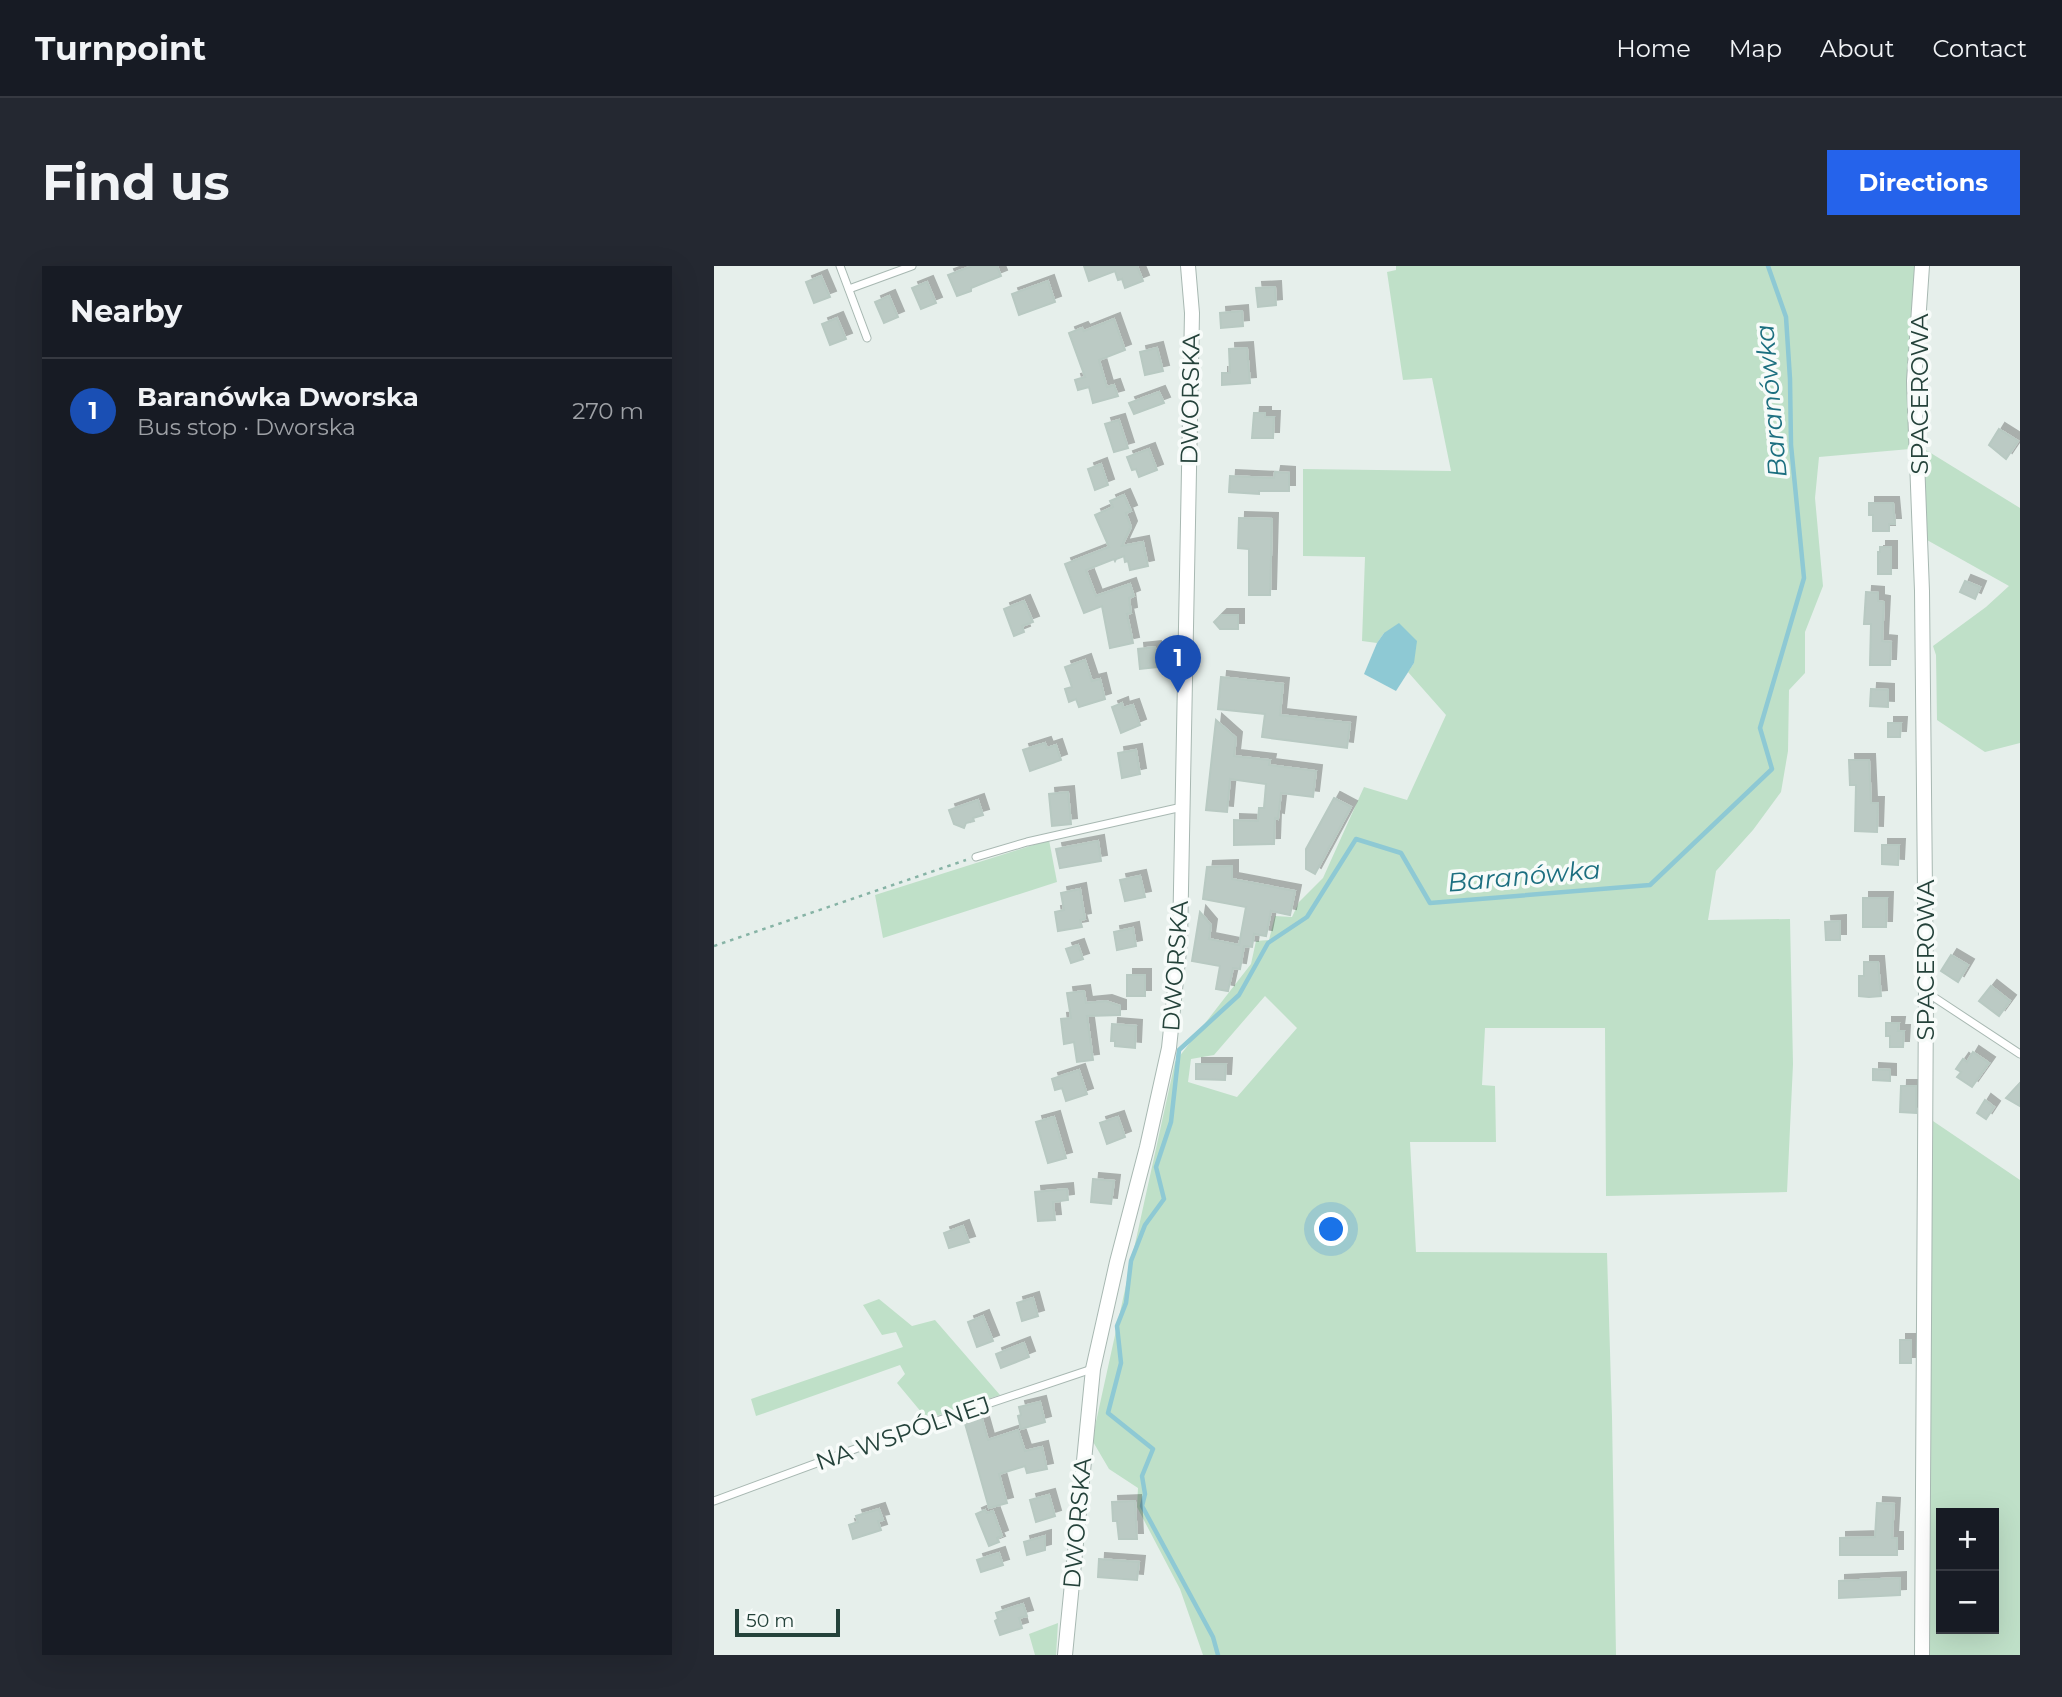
<!DOCTYPE html>
<html lang="en">
<head>
<meta charset="utf-8">
<style>
  :root { --surface:#171b24; --page:#242831; --text:#f1f3f6; --muted:#9ea1a6; --line:#363941; --accent:#2563eb }
  body { margin:0; font-family:Montserrat,sans-serif; background:var(--page); color:var(--text) }
  .controls { position:absolute; right:21px; bottom:21px; display:grid; overflow:hidden; border-radius:0px; box-shadow:0 7px 28px #0002 }
  .controls button { width:63px; height:63px; display:grid; place-items:center; padding:0; border:0; border-bottom:2px solid var(--line); background:var(--surface); color:var(--text); font:35px sans-serif }
  .scale { position:absolute; left:21px; bottom:18px; width:105px; box-sizing:border-box; padding-left:7px; border:4px solid #24423a; border-top:0; font-size:19px; line-height:24px; white-space:nowrap; color:#24423a; -webkit-text-stroke:5px #f7fbf9; paint-order:stroke }
  .you { position:absolute; left:618px; top:964px; width:24px; height:24px; margin:-18px; border:5px solid #fff; border-radius:50%; background:#1a73e8; box-shadow:0 0 0 10px #1a73e833 }
  .badge { display:grid; place-items:center; width:46px; height:46px; border-radius:50%; background:var(--accent); color:#fff; font-size:23px; font-weight:700 }
  .pin { position:absolute; translate:-50% -58px; filter:drop-shadow(0 2px 4px #0008) }
  .pin::after { content:''; position:absolute; top:37px; width:24px; height:21px; background:inherit; clip-path:polygon(0 0,100% 0,50% 100%) }
  .list { margin:0; padding:0; list-style:none }
  h2 { display:flex; justify-content:space-between; align-items:center; height:91px; margin:0; padding:0 28px; font-size:30px }
  h2 small { font-size:23px; font-weight:400; color:var(--muted) }
  .list li { display:grid; grid-template-columns:46px 1fr auto; gap:21px; align-items:center; box-sizing:border-box; height:105px; padding:0 28px; border-top:2px solid var(--line) }
  .list b { display:block; font-size:26px; white-space:nowrap }
  .list p { margin:0; font-size:23px; white-space:nowrap; color:var(--muted) }
  .list em { font-size:23px; font-style:normal; color:var(--muted) }
  .map { position:relative; flex:none; width:1306px; height:1389px; overflow:hidden; border-radius:0px }
  header { display:flex; align-items:center; gap:42px; box-sizing:border-box; height:98px; padding:0 35px; background:var(--surface); border-bottom:2px solid var(--line) }
  header strong { font-size:33px }
  nav { display:flex; gap:38px; margin-inline-start:auto; font-size:24px }
  .intro { display:flex; align-items:center; justify-content:space-between; box-sizing:border-box; height:168px; padding:0 42px }
  h1 { margin:0; font-size:49px }
  .button { padding:18px 32px; border-radius:0px; background:var(--accent); color:#fff; font-size:24px; font-weight:700 }
  main { display:flex; gap:42px; padding:0 42px }
  aside { flex:1; background:var(--surface); border-radius:0px; box-shadow:0 7px 28px #0002 }
  .map>svg:first-child { display:block }
  .green { fill:#bfe0c8; fill-rule:evenodd }
  .water { fill:#8ec9d4 }
  .lines { fill:none; stroke-linecap:round; stroke-linejoin:round }
  .stream { stroke:#8ec9d4; stroke-width:4.5 }
  .building { fill:#bbcac4; stroke:#b8c9c2; stroke-width:2; filter:url(#shadow) }
  .service-casing { stroke:#a8b8b2; stroke-width:9 }
  .minor-casing { stroke:#a8b8b2; stroke-width:16 }
  .path { stroke:#86b3a5; stroke-width:2.5; stroke-dasharray:3.5 5; stroke-linecap:butt }
  .service { stroke:#fff; stroke-width:7 }
  .minor { stroke:#fff; stroke-width:14 }
  .labels { text-anchor:middle; dominant-baseline:central; stroke-width:7; stroke-linejoin:round; paint-order:stroke }
  .street-label { font-size:24px; fill:#24423a; stroke:#f7fbf9 }
  .water-label { font-size:26px; font-style:italic; fill:#1c6f80; stroke:#f7fbf9 }
</style>
</head>
<body>
<header>
<strong>Turnpoint</strong>
<nav><a>Home</a><a>Map</a><a>About</a><a>Contact</a></nav>
</header>
<div class="intro"><h1>Find us</h1><a class="button">Directions</a></div>
<main>
<aside>
<h2>Nearby<small></small></h2>
<ul class="list">
<li><span class="badge" style="background:#1a4fb4">1</span><div><b>Baranówka Dworska</b><p>Bus stop · Dworska</p></div><em>270 m</em></li>
</ul>
</aside>
<div class="map">
<svg width="1306" height="1389" viewBox="0 0 1306 1389">
  <defs>
    <filter id="shadow"><feDropShadow dx="6" dy="-6" stdDeviation="0" flood-color="#0004"/></filter>
  </defs>
  <rect width="100%" height="100%" fill="#e6efeb"/>
  <g class="green">
    <path d="M682 0H1202L1193 116 1196 183 1105 191 1101 232 1109 320 1091 366V407L1075 424 1074 485 1067 526 1039 564 1002 605 994 654 1076 653 1079 798 1073 926 892 930 891 762H771L768 819 781 820 782 876H696L702 986 893 987 898 1151 902 1389H489L466 1323 423 1241 424 1222 395 1203 378 1174 461 796 537 698 542 675 555 674 561 650 578 651 585 636 609 612 650 521 693 534 732 449 694 406 700 397 670 367 663 377 648 375 651 291 589 290V203L737 205 718 112 689 114 673 6 682 4ZM551 730 583 762 523 831 474 816 477 793 500 789Z"/>
    <path d="M1207 181 1306 242V477L1271 486 1223 454 1222 389 1219 380 1272 341 1295 320 1213 274Z"/>
    <path d="M335 574 343 616 169 672 161 629Z"/>
    <path d="M1216 853 1306 914V1389H1216ZM1227 1247H1280V1363H1227Z"/>
    <path d="M165 1033 198 1060 221 1054 286 1129 213 1153 183 1117 191 1108 186 1099 42 1150 37 1133 189 1081 182 1066 168 1069 149 1039Z"/>
    <path d="M344 1357 342 1389H321L315 1368Z"/>
  </g>
  <path class="water" d="M685 357 703 375 700 397 682 425 650 408 663 377 670 367Z"/>
  <g class="lines">
    <path class="stream" d="M504 1389 499 1371 428 1240 431 1228 428 1210 439 1183 394 1147 407 1097 403 1060 412 1037 417 995 431 959 450 933 442 901 457 856 465 784 525 729 554 677 593 651 642 573 687 587 716 637 936 619 1058 503 1046 462 1090 312 1077 179 1076 113 1072 51 1054 0"/>
  </g>
  <g class="building">
    <path d="M258 0H283L287 10 257 22V25L243 30 234 9Z"/>
    <path d="M370 0H423L429 15 411 22 408 13 404 14 401 5 375 15Z"/>
    <path d="M107 10 116 31 100 37 92 16Z"/>
    <path d="M334 15 341 36 305 49 298 28Z"/>
    <path d="M213 16 222 37 207 43 198 22Z"/>
    <path d="M561 21 562 39 544 41 542 22Z"/>
    <path d="M175 30 184 51 170 57 161 36Z"/>
    <path d="M528 45 529 60 507 62 506 47Z"/>
    <path d="M123 52 132 73 116 79 108 58Z"/>
    <path d="M400 53 411 84 385 94 393 121 400 119 404 130 379 137 375 121 364 124 361 114 371 111 355 67 368 62 370 65Z"/>
    <path d="M443 82 449 105 431 109 426 86Z"/>
    <path d="M533 82 536 117 508 119V107H516L515 83Z"/>
    <path d="M445 126 450 137 420 148 415 137Z"/>
    <path d="M540 147H551V151H560L559 172H538Z"/>
    <path d="M405 154 414 182 400 186 391 158Z"/>
    <path d="M1285 163 1304 175 1292 193 1275 179Z"/>
    <path d="M435 183 443 204 425 211 422 203 418 204 413 191Z"/>
    <path d="M387 198 394 219 381 224 374 203Z"/>
    <path d="M561 206 575 207V225H545V228L515 226 516 210 560 212Z"/>
    <path d="M410 229 417 245 412 247 417 261 408 280 429 276 434 300 416 304 414 295 411 296 410 290 402 293 401 295 400 293 372 304 382 330 416 318 420 330 415 332 417 347 413 348 419 377 396 382 388 340 370 347 351 298 395 281 381 249 399 241 396 235Z"/>
    <path d="M1155 237H1179L1181 258H1175V265H1159V249H1155Z"/>
    <path d="M525 252 558 253 556 329H535V283L524 282Z"/>
    <path d="M1166 281H1177V308H1164V286H1166Z"/>
    <path d="M1251 315 1266 321 1261 333 1246 326Z"/>
    <path d="M1152 326 1164 327V335L1170 336 1168 375 1177 376 1176 399H1156L1157 358H1150Z"/>
    <path d="M310 335 319 356 308 360 310 366 300 370 290 343Z"/>
    <path d="M507 349H524V363H506L500 356Z"/>
    <path d="M441 381 443 401 426 403 424 383Z"/>
    <path d="M371 394 378 415 386 413 391 433 365 441 362 433 355 436 351 423 358 421 351 401Z"/>
    <path d="M507 411 569 418 566 449 636 457 633 482 548 471 551 448 504 443Z"/>
    <path d="M1157 423 1174 424V441L1156 440Z"/>
    <path d="M408 437 409 442 419 439 426 459 407 467 398 441Z"/>
    <path d="M502 454 522 472 520 490 556 494 555 499 602 505 599 531 567 527 564 553 561 552 560 578 520 579V554L544 555 545 542H550L552 518 516 513 513 546 492 544Z"/>
    <path d="M1174 457H1187L1186 471H1174Z"/>
    <path d="M331 477 333 482 342 479 347 494 316 505 309 484Z"/>
    <path d="M422 484 426 508 408 512 404 487Z"/>
    <path d="M1135 494H1155L1157 537H1164L1163 566 1141 565 1142 519H1136Z"/>
    <path d="M354 526 357 558 338 560 335 528Z"/>
    <path d="M620 532 637 541 601 608 592 603V583Z"/>
    <path d="M264 534 269 549 259 552 260 555 252 557 250 562 240 558 235 544Z"/>
    <path d="M384 575 387 595 346 602 342 583Z"/>
    <path d="M1168 579H1185L1184 599 1168 598Z"/>
    <path d="M518 600V613L581 625 576 649 557 645 552 670 540 668 538 681 530 680 526 703 519 702 514 725 502 723 506 700 478 695 486 646 497 659 495 673 525 679 532 641 489 633 493 601Z"/>
    <path d="M426 610 431 631 411 635 406 614Z"/>
    <path d="M366 623 371 653 366 654 368 661 344 665 341 646 350 644 347 627Z"/>
    <path d="M1149 632H1173L1172 661H1149Z"/>
    <path d="M1126 655V674H1112L1111 656Z"/>
    <path d="M419 662 422 680 403 684 400 666Z"/>
    <path d="M364 679 369 693 357 697 352 683Z"/>
    <path d="M1237 689 1254 699 1244 716 1227 705Z"/>
    <path d="M1150 696H1164L1167 730 1155 731 1145 730V710H1150Z"/>
    <rect x="413" y="709" width="18" height="21"/>
    <path d="M1277 720 1296 735 1285 750 1265 735Z"/>
    <path d="M370 725 372 737 392 735 406 740V749L373 750 379 794 363 796 360 776 350 778 347 753 357 752 353 727Z"/>
    <path d="M1172 757H1185L1184 765H1190L1189 781H1176V770H1172Z"/>
    <path d="M398 758 422 760 421 782 401 780V775H397Z"/>
    <path d="M1259 786 1275 797 1258 821 1243 811 1247 806 1242 803 1249 793 1253 796Z"/>
    <path d="M482 798H512L511 814 482 813Z"/>
    <path d="M1159 803 1176 804V815L1159 814Z"/>
    <path d="M365 804 373 828 352 835 348 822 341 824 338 813Z"/>
    <path d="M1306 817V840L1292 832Z"/>
    <path d="M1187 820H1202V847L1186 846Z"/>
    <path d="M1271 834 1280 841 1272 853 1263 847Z"/>
    <path d="M340 851 352 892 334 897 322 856Z"/>
    <path d="M404 851 411 871 393 878 386 857Z"/>
    <path d="M379 913 400 915 397 938 377 936Z"/>
    <path d="M353 923 354 934 339 936 341 954 324 955 321 926Z"/>
    <path d="M249 960 255 976 235 982 230 967Z"/>
    <path d="M319 1032 324 1050 308 1055 303 1037Z"/>
    <path d="M269 1050 279 1075 263 1081 254 1056Z"/>
    <rect x="1186" y="1074" width="11" height="23"/>
    <path d="M310 1077 315 1091 287 1102 282 1088Z"/>
    <path d="M326 1136 331 1156 307 1163 304 1150 307 1149 305 1141Z"/>
    <path d="M267 1149 274 1174 304 1164 311 1185 328 1181 333 1203 313 1207 311 1200 285 1208 293 1237 275 1242 250 1154Z"/>
    <path d="M335 1229 341 1250 322 1256 316 1234Z"/>
    <path d="M421 1235 423 1273H405L403 1255H399L398 1236Z"/>
    <path d="M1163 1237 1180 1238 1178 1272H1183V1289H1126V1272L1161 1271Z"/>
    <path d="M165 1243 169 1254 164 1255 167 1264 139 1273 135 1259 144 1256 142 1250Z"/>
    <path d="M271 1244 273 1247 279 1245 288 1270 283 1272 285 1276 275 1280 262 1248Z"/>
    <path d="M331 1270V1284L313 1289 310 1276Z"/>
    <path d="M285 1287 289 1299 267 1306 263 1294Z"/>
    <path d="M385 1293 425 1296 423 1314 384 1311Z"/>
    <path d="M1186 1312V1329L1125 1332V1315Z"/>
    <path d="M309 1338 313 1350 305 1352 308 1362 286 1369 281 1355 284 1353 282 1347Z"/>
  </g>
  <g class="lines">
    <defs>
      <g id="service">
        <path d="M126 0 153 72"/>
        <path d="M135 23 198 0"/>
        <path d="M262 591 313 576 468 541"/>
        <path d="M1212 726 1306 788"/>
        <path d="M0 1235 160 1176 378 1103"/>
      </g>
      <g id="minor">
        <path d="M1208 0 1200 115 1208 325 1212 725 1208 1389"/>
        <path d="M351 1389 379 1103 403 996 433 881 455 782 466 675 478 47 474 0"/>
      </g>
    </defs>
    <use href="#service" class="service-casing"/>
    <use href="#minor" class="minor-casing"/>
    <path class="path" d="M0 680 252 594"/>
    <use href="#service" class="service"/>
    <use href="#minor" class="minor"/>
  </g>
  <g class="labels">
    <g class="street-label">
      <text transform="translate(1205 128) rotate(-90)">SPACEROWA</text>
      <text transform="translate(476 133) rotate(-89)">DWORSKA</text>
      <text transform="translate(1211 694) rotate(-90)">SPACEROWA</text>
      <text transform="translate(461 700) rotate(-86)">DWORSKA</text>
      <text transform="translate(189 1167) rotate(-19)">NA WSPÓLNEJ</text>
      <text transform="translate(363 1257) rotate(-85)">DWORSKA</text>
    </g>
    <g class="water-label">
      <text transform="translate(1057 135) rotate(-95)">Baranówka</text>
      <text transform="translate(810 610) rotate(-5)">Baranówka</text>
    </g>
  </g>
</svg>
<div class="controls">
<button>+</button>
<button>−</button>
</div>
<div class="scale">50 m</div>
<div class="you"></div>
<div class="pin badge" style="left:464px;top:427px;background:#1a4fb4">1</div>
</div>
</main>
</body>
</html>
